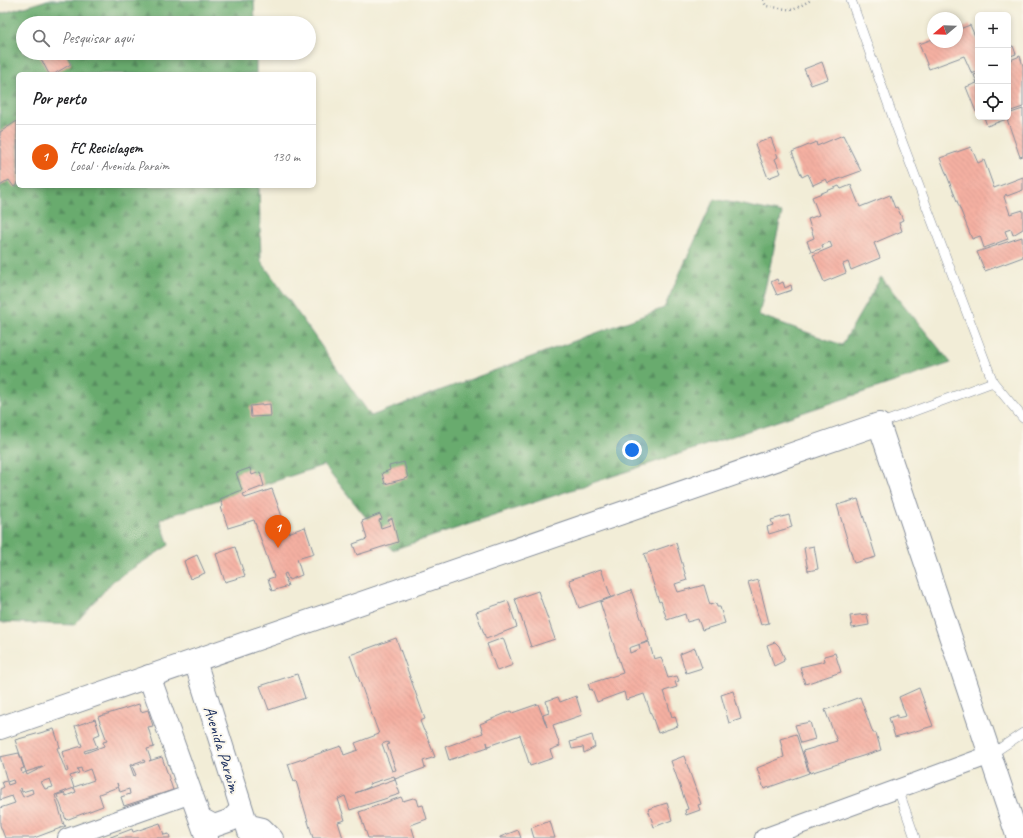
<!DOCTYPE html>
<html lang="pt">
<head>
<meta charset="utf-8">
<style>
  :root { --surface:#fff; --page:#f2f2f2; --text:#202124; --muted:#757577; --line:#e0e0e0; --accent:#ea580c }
  body { margin:0; font-family:Caveat,sans-serif; background:var(--page); color:var(--text) }
  .controls { position:absolute; right:12px; top:12px; display:grid; overflow:hidden; border-radius:6px; box-shadow:0 2px 6px #0003 }
  .controls button { width:36px; height:36px; display:grid; place-items:center; padding:0; border:0; border-bottom:1px solid var(--line); background:var(--surface); color:var(--text); font:20px sans-serif }
  .compass { position:absolute; left:927px; top:12px; width:36px; height:36px; border-radius:50%; background:var(--surface); box-shadow:0 2px 6px #0003; rotate:251deg }
  .you { position:absolute; left:632px; top:450px; width:14px; height:14px; margin:-10px; border:3px solid #fff; border-radius:50%; background:#1a73e8; box-shadow:0 0 0 6px #1a73e833 }
  .badge { display:grid; place-items:center; width:26px; height:26px; border-radius:50%; background:var(--accent); color:#fff; font-size:13px; font-weight:700 }
  .pin { position:absolute; translate:-50% -33px; filter:drop-shadow(0 1px 2px #0008) }
  .pin::after { content:''; position:absolute; top:21px; width:14px; height:12px; background:inherit; clip-path:polygon(0 0,100% 0,50% 100%) }
  .list { margin:0; padding:0; list-style:none }
  h2 { display:flex; justify-content:space-between; align-items:center; height:52px; margin:0; padding:0 16px; font-size:17px }
  h2 small { font-size:13px; font-weight:400; color:var(--muted) }
  .list li { display:grid; grid-template-columns:26px 1fr auto; gap:12px; align-items:center; box-sizing:border-box; height:64px; padding:0 16px; border-top:1px solid var(--line) }
  .list b { display:block; font-size:15px; white-space:nowrap }
  .list p { margin:0; font-size:13px; white-space:nowrap; color:var(--muted) }
  .list em { font-size:13px; font-style:normal; color:var(--muted) }
  .icon { flex:none; width:22px; height:22px; fill:none; stroke:currentColor; stroke-width:2; stroke-linecap:round; stroke-linejoin:round }
  .map { position:relative; flex:none; width:1023px; height:838px; overflow:hidden }
  .search { position:absolute; background:var(--surface); box-shadow:0 2px 6px #0003; left:16px; top:16px; width:300px; height:44px; display:flex; align-items:center; gap:10px; box-sizing:border-box; padding:0 14px; border-radius:22px; color:var(--muted); font-size:15px }
  .panel { position:absolute; background:var(--surface); box-shadow:0 2px 6px #0003; left:16px; top:72px; width:300px; height:116px; border-radius:6px }
  .map>svg:first-child { display:block }
  .forest { fill:url(#forest-firs); stroke:#426d66 }
  .building { fill:url(#building-back-hatch); fill-rule:evenodd }
  .lines { fill:none; stroke-linecap:round; stroke-linejoin:round }
  .service-casing { stroke:#868e9a; stroke-width:10 }
  .minor-casing { stroke:#868e9a; stroke-width:20 }
  .tertiary-casing { stroke:#868e9a; stroke-width:24 }
  .secondary-casing { stroke:#868e9a; stroke-width:24 }
  .path { stroke:#868e9a; stroke-width:2.5; stroke-dasharray:1 3; stroke-linecap:butt }
  .service { stroke:#fff; stroke-width:9 }
  .minor { stroke:#fff; stroke-width:18 }
  .tertiary { stroke:#fff; stroke-width:22 }
  .secondary { stroke:#fff; stroke-width:22 }
  .labels { text-anchor:middle; dominant-baseline:central; stroke-width:4; stroke-linejoin:round; paint-order:stroke }
  .street-label { font-size:17px; fill:#1b2f5e; stroke:#fbf7ec }
</style>
</head>
<body>
<div class="map">
<svg width="1023" height="838" viewBox="0 0 1023 838">
  <defs>
    <pattern id="forest-firs" width="22" height="20" patternUnits="userSpaceOnUse"><rect width="22" height="20" fill="#69ab6e"/><path d="M5 1l3.5 6h-7zM16 11l3.5 6h-7z" fill="#568c5e"/></pattern>
    <pattern id="building-back-hatch" width="6" height="6" patternUnits="userSpaceOnUse"><rect width="6" height="6" fill="#f5b0a2"/><path d="M-1 5l2 2M0 0l6 6M5-1l2 2" fill="none" stroke="#d1988e"/></pattern>
  </defs>
  <rect width="100%" height="100%" fill="#fbf7ec"/>
  <filter id="ink" filterUnits="userSpaceOnUse"><feTurbulence type="fractalNoise" baseFrequency=".025" numOctaves="2"/><feDisplacementMap in="SourceGraphic" scale="8" xChannelSelector="R" yChannelSelector="G"/><feConvolveMatrix kernelMatrix="1 2 1 2 8 2 1 2 1" color-interpolation-filters="sRGB"/></filter>
  <filter id="wash" filterUnits="userSpaceOnUse"><feTurbulence type="fractalNoise" baseFrequency=".012" numOctaves="4" result="noise"/><feDisplacementMap in="SourceGraphic" scale="16" xChannelSelector="R" yChannelSelector="G"/><feGaussianBlur stdDeviation="0.9" result="paint"/><feColorMatrix in="noise" values="0 0 0 0 0 0 0 0 0 0 0 0 0 0 0 0 0 1.4 0 .05"/><feComposite in="paint" operator="in"/></filter>
  <g filter="url(#wash)">
    <rect width="100%" height="100%" fill="#f2edd7"/>
    <path class="forest" d="M48 0H254L255 23H23V53H256V74H18V186H259L261 261 371 416 664 308 714 199 782 213 759 315 842 345 881 277 951 363 392 550 324 465 160 519 169 545 113 581 74 625 0 622V14Z"/>
    <g id="blocks">
      <g class="building">
        <path d="M970 25 978 43V71L972 74 964 56 929 69 919 44 933 39V42H957V30Z"/>
        <path d="M1013 46 1016 54 1008 57V47Z"/>
        <path d="M43 53H65L71 64 54 74H49L39 55Z"/>
        <path d="M1020 56 1023 66V107L1008 112V61Z"/>
        <path d="M822 62 828 79 811 85 804 69Z"/>
        <path d="M978 74V111L976 112 966 87 977 83 974 75Z"/>
        <path d="M1023 109V156L1020 157 1007 119 987 126 984 117H1008V114Z"/>
        <path d="M17 121 18 184 14 187 9 180 0 186V132Z"/>
        <path d="M843 135 861 171 828 183 826 179 813 185 808 174 802 177 792 152 816 142 817 146Z"/>
        <path d="M771 138 778 157 775 159 781 173 768 178 755 144Z"/>
        <path d="M971 147 978 163 984 160 994 188 1023 177V190L1007 196 1006 194 1004 197 1010 214 1023 210V229L1013 235 1011 229 1005 231 1008 239 984 248 980 236 972 239 940 158Z"/>
        <path d="M851 185 860 207 890 195 895 208 897 207 903 220 899 222 902 231 874 243 880 258 851 270 848 262 843 264 846 273 824 282 813 255 832 247 830 242 822 245 823 248 811 252 807 241 814 238 808 219 819 215 812 197 839 186 841 189Z"/>
        <path d="M1022 237 1023 257 985 271 977 252Z"/>
        <path d="M777 279 779 284 783 282 785 288 791 285 792 290 777 295 771 282Z"/>
        <path d="M270 404 271 416 251 417 250 406Z"/>
        <path d="M404 462 408 478 385 484 382 473 390 470 389 466Z"/>
        <path d="M250 468 252 475 260 472 264 486 243 494 245 498 272 489 288 533 305 527 314 554 297 559 302 575 289 580 286 573 284 574 288 586 272 591 268 579 274 577 254 520 228 528 221 507 223 506 220 499 242 490 236 473Z"/>
        <path d="M858 499 876 557 854 563 837 505Z"/>
        <path d="M380 514 382 519 379 520 381 528 390 525 388 520 392 518 398 542 357 555 353 544 367 539 362 521Z"/>
        <path d="M789 515 792 527 769 534 767 527 773 525 771 520Z"/>
        <path d="M676 543 687 580 675 584 678 592 704 585 710 605 716 603 717 607H720L725 623 702 630 698 619 687 622 685 614 667 620 661 601 659 602 644 554Z"/>
        <path d="M814 546 818 569 808 571 804 548Z"/>
        <path d="M235 547 245 576 225 582 216 554Z"/>
        <path d="M197 555 205 573 190 579 184 561Z"/>
        <path d="M601 569 611 597 579 608 569 580Z"/>
        <path d="M758 580 769 623 761 625 748 583Z"/>
        <path d="M631 590 649 641 629 648 630 653 640 649 639 645 649 642 654 659 661 657 668 678 677 676 679 681 675 682 677 687 664 691 672 717 675 716 678 726 658 733 644 694 626 700 624 692 597 702 592 689 590 690 588 684 623 673 600 602Z"/>
        <path d="M538 591 555 639 531 647 515 599Z"/>
        <path d="M508 601 517 627 486 639 476 612Z"/>
        <path d="M867 614 869 625 852 628 850 616Z"/>
        <path d="M396 638 425 719 420 721 424 731H425L435 757 423 761 425 768 395 779 400 794 350 810 345 796 338 799 345 820 338 822 343 838H313L296 781 294 782 288 764 341 746 344 755 358 750 355 743 379 734 350 655ZM387 742 390 744 387 745 396 770 392 771 382 744ZM394 776 395 779 355 793 370 787 369 784Z"/>
        <path d="M503 638 513 665 497 671 487 644Z"/>
        <path d="M775 642 779 646 785 659H783L784 661 774 666 767 645Z"/>
        <path d="M695 648 702 668 686 673 680 654Z"/>
        <path d="M835 653 841 672 805 684 800 667 825 661 824 656Z"/>
        <path d="M297 674 305 698 269 710 260 686Z"/>
        <path d="M919 688 933 726 895 737 889 718 897 715V718L906 716 899 697Z"/>
        <path d="M733 691 741 719 729 723 721 695Z"/>
        <path d="M576 696 582 715 553 725 560 746 550 750 553 758 530 766 520 735 488 746 487 742 488 747 449 760 445 747 483 733 480 724 511 711 512 713 538 704 547 727 543 715 549 713 546 701 558 697 560 702Z"/>
        <path d="M860 697 873 733H876L881 750 810 773 803 751 837 741 825 710Z"/>
        <path d="M139 704 141 712 148 710 153 726 148 727 154 747 147 749 151 760 149 761 162 757 173 790 124 806 121 797 130 794 129 789 120 792 117 783 118 787 99 794 103 806 66 820 57 795 64 793 66 796 76 792 74 787 94 780 90 769 82 772 81 768 77 769 79 773 70 776 74 788 55 795 64 825 66 826 34 838H5L0 825V808L15 803 12 796 0 800V789L4 787 2 782 7 781 0 757 19 753 24 768 21 769 22 774 26 772 27 775 45 766 26 772 15 740 54 729 60 747 57 748 66 772 68 771 62 752 82 746 75 726 95 719 100 734 93 737 97 747 84 751 85 753 104 746 103 742 107 741 98 717ZM144 760 145 762 132 766 136 775 134 776 130 765ZM50 779 53 787 45 789 41 782ZM13 780 14 783 8 785 7 782ZM21 788 22 792 32 789 33 793 23 797 19 789Z"/>
        <path d="M810 722 815 739 801 743 795 725Z"/>
        <path d="M796 734 809 773 764 789 757 768 784 757 780 739Z"/>
        <path d="M592 735 595 747 584 753 583 747 572 749 570 742Z"/>
        <path d="M684 756 701 804 698 805 700 810 686 815 685 810 688 809 671 761Z"/>
        <path d="M401 797 403 801 413 798 417 799 419 806 423 805 427 819 411 825 415 838H368L359 812Z"/>
        <path d="M667 803 672 820 654 827 648 809Z"/>
        <path d="M550 821 555 838H534L531 828Z"/>
        <path d="M160 823 164 835 169 834 170 838H108L132 829 133 832Z"/>
        <path d="M518 830 521 838H500V837Z"/>
      </g>
    </g>
  </g>
  <g filter="url(#ink)">
    <use href="#blocks" fill-opacity="0" stroke="#868e9a" stroke-width="1"/>
    <g class="lines">
      <defs>
        <g id="service">
          <path d="M851 0 895 123 993 382 1023 418"/>
          <path d="M879 424 993 382"/>
          <path d="M990 755 1023 733"/>
          <path d="M898 789 915 838"/>
        </g>
        <g id="minor">
          <path d="M246 823 263 827 274 838"/>
          <path d="M67 838 191 794"/>
          <path d="M764 838 990 755"/>
        </g>
        <g id="tertiary">
          <path d="M195 661 251 838"/>
          <path d="M149 676 207 838"/>
          <path d="M201 819 214 826 231 820 241 810"/>
        </g>
        <path id="secondary" d="M0 728 879 424 1018 838"/>
      </defs>
      <use href="#service" class="service-casing"/>
      <use href="#minor" class="minor-casing"/>
      <use href="#tertiary" class="tertiary-casing"/>
      <use href="#secondary" class="secondary-casing"/>
      <path class="path" d="M763 0 766 6 793 10 811 0"/>
      <use href="#service" class="service"/>
      <use href="#minor" class="minor"/>
      <use href="#tertiary" class="tertiary"/>
      <use href="#secondary" class="secondary"/>
    </g>
  </g>
  <g class="labels">
    <g class="street-label">
      <text transform="translate(222 749) rotate(73)">Avenida Paraim</text>
    </g>
  </g>
</svg>
<div class="controls">
<button>+</button>
<button>−</button>
<button><svg class="icon" aria-label="locate" viewBox="0 0 24 24"><circle cx="12" cy="12" r="6"/><path d="M12 2v4M12 18v4M2 12h4M18 12h4"/></svg></button>
</div>
<svg class="compass" viewBox="-18 -18 36 36"><path d="M0-13l5 13h-10z" fill="#e53935"/><path d="M0 13l5-13h-10z" fill="#757577"/></svg>
<div class="you"></div>
<div class="pin badge" style="left:278px;top:548px">1</div>
<div class="search"><svg class="icon" aria-label="search" viewBox="0 0 24 24"><circle cx="10" cy="10" r="6"/><path d="M15 15l6 6"/></svg>Pesquisar aqui</div>
<section class="panel">
<h2>Por perto<small></small></h2>
<ul class="list">
<li><span class="badge">1</span><div><b>FC Reciclagem</b><p>Local · Avenida Paraim</p></div><em>130 m</em></li>
</ul>
</section>
</div>
</body>
</html>
